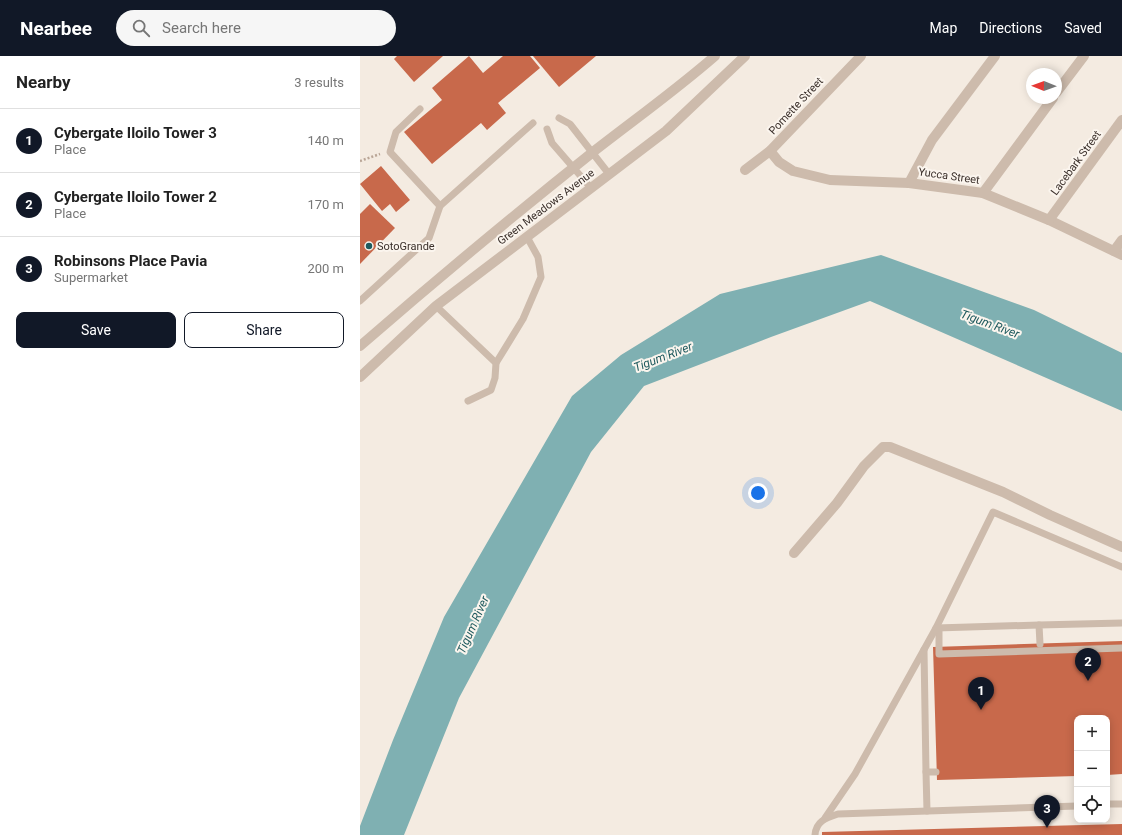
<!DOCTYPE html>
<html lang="en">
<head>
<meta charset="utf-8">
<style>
  :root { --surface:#fff; --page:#f6f6f6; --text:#222; --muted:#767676; --line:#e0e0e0; --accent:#111827 }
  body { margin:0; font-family:Roboto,sans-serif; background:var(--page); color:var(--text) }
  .controls { position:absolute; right:12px; bottom:12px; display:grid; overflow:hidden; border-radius:8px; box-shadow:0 2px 10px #0003 }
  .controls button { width:36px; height:36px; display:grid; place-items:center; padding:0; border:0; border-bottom:1px solid var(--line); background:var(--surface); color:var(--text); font:20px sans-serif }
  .compass { position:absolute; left:666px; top:12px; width:36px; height:36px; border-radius:50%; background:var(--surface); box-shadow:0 2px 10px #0003; rotate:271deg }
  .you { position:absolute; left:398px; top:437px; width:14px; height:14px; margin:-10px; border:3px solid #fff; border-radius:50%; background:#1a73e8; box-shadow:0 0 0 6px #1a73e833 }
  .badge { display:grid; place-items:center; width:26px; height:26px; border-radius:50%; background:var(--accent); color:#fff; font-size:13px; font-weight:700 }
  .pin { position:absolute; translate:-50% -33px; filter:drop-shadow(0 1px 2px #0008) }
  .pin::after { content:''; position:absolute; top:21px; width:14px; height:12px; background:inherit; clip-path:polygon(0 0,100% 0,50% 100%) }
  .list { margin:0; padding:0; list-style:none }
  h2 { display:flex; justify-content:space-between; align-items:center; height:52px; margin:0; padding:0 16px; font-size:17px }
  h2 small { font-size:13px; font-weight:400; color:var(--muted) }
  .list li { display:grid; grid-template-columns:26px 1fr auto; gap:12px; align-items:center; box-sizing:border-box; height:64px; padding:0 16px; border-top:1px solid var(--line) }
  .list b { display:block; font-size:15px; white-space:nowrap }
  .list p { margin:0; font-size:13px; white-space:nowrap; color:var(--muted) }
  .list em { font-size:13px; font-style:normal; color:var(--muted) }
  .actions { display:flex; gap:8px; padding:12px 16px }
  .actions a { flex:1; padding:9px 0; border:1px solid var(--accent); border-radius:8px; text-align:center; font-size:14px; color:var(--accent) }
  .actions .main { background:var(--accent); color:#fff }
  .icon { flex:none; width:22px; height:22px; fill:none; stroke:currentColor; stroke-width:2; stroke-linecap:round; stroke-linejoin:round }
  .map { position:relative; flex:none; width:762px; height:779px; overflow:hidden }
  header { display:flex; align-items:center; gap:24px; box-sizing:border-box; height:56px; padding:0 20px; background:var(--accent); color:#fff }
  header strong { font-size:19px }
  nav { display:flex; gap:22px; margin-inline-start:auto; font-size:14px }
  .search { width:280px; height:36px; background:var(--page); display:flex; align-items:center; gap:10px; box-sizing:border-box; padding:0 14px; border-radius:22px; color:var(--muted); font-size:15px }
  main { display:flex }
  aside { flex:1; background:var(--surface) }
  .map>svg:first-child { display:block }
  .water { fill:#7fb0b2 }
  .building { fill:#c8694b }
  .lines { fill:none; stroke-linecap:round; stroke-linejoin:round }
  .path { stroke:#b9a596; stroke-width:2.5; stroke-dasharray:2 2; stroke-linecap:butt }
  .lane { stroke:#cdbbac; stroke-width:7 }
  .street { stroke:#cdbbac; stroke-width:10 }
  .poi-dot { fill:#1f5a5e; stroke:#fbf5ee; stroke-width:1.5 }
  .labels { text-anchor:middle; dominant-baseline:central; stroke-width:4; stroke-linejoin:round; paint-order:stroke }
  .street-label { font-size:11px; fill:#3b302b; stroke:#fbf5ee }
  .poi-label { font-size:11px; fill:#3b302b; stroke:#fbf5ee; text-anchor:start }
  .water-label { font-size:12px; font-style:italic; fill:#1f5a5e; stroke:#fbf5ee }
</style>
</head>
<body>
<header>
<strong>Nearbee</strong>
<div class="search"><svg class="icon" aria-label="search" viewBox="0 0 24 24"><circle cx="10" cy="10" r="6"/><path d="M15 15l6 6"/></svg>Search here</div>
<nav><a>Map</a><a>Directions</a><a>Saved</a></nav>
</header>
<main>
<aside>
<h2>Nearby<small>3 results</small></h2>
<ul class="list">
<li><span class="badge">1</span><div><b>Cybergate Iloilo Tower 3</b><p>Place</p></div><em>140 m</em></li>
<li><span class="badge">2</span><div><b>Cybergate Iloilo Tower 2</b><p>Place</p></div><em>170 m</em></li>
<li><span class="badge">3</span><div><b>Robinsons Place Pavia</b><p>Supermarket</p></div><em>200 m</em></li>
</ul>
<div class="actions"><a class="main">Save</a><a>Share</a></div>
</aside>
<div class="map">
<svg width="762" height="779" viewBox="0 0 762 779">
  <rect width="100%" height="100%" fill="#f4ebe1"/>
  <path class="water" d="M521 199 674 254 762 297V355L510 245 411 281 284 330 231 396 99 642 44 779H0V770L33 684 84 561 212 340 261 299 360 238Z"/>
  <g class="building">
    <path d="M37 0H83L54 26 34 3Z"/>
    <path d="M109 0 123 17 143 0H170L180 12 138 47 146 57 127 74 121 67 72 108 44 76 82 44 72 32Z"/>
    <path d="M173 0H236L199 31Z"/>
    <path d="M21 110 50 144 36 156 30 148 22 155 0 128Z"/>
    <path d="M10 148 35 172 0 208V158Z"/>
    <path d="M762 585V718L747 719V662H717V720L577 724 573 591Z"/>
    <path d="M762 768V779H462V776Z"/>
  </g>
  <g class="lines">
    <path class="path" d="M0 105 20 98"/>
    <g class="lane">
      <path d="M60 53 36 76 30 96 80 150"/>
      <path d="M199 62 210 68 249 118"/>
      <path d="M187 73 192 87 231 132"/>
      <path d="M0 245 69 182 80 150 173 67"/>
      <path d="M76 250 136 307 135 322 131 334 108 345"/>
      <path d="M136 307 163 263 181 221 178 201 167 181"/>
      <path d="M576 572 633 456 762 511"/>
      <path d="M579 572V598L762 592"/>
      <path d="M680 588 679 569 762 567"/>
      <path d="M564 594 566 716"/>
      <path d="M747 748H762"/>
      <path d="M567 755 566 716H576"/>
      <path d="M465 762 495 718 576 572 679 569"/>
      <path d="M455 779C456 765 466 762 478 758L717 750"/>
    </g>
    <g class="street">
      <path d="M696 37 724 0"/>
      <path d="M410 95 419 106 433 115 470 124 549 127 623 137 689 164 762 199"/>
      <path d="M385 114 410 95 501 0"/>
      <path d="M549 127 572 84 635 0"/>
      <path d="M623 137 693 42"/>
      <path d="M689 164 762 64"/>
      <path d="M754 195 762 184"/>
      <path d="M0 290C76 224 154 159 233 96 274 64 316 34 355 0"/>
      <path d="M0 321 76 250 306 75 385 0"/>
      <path d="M434 497 477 447 504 410 523 391H530L643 436 690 459 762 491"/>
    </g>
  </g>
  <circle class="poi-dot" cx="9" cy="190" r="4"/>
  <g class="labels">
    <g class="street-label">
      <text transform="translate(436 50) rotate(-47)">Pomette Street</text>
      <text transform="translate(716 107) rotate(-54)">Lacebark Street</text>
      <text transform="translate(589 120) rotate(8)">Yucca Street</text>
      <text transform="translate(186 151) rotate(-37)">Green Meadows Avenue</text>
    </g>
    <g class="poi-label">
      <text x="17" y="190">SotoGrande</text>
    </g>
    <g class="water-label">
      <text transform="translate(630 268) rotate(20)">Tigum River</text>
      <text transform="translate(303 301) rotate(-21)">Tigum River</text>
      <text transform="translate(113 569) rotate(-66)">Tigum River</text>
    </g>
  </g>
</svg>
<div class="controls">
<button>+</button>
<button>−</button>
<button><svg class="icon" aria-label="locate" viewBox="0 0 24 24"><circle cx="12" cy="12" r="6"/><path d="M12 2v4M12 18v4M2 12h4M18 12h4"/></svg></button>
</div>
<svg class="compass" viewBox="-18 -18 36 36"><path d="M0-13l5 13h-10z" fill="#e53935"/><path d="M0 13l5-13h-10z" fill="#767676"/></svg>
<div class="you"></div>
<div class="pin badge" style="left:621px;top:654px">1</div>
<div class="pin badge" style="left:728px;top:625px">2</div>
<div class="pin badge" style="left:687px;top:772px">3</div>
</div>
</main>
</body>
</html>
